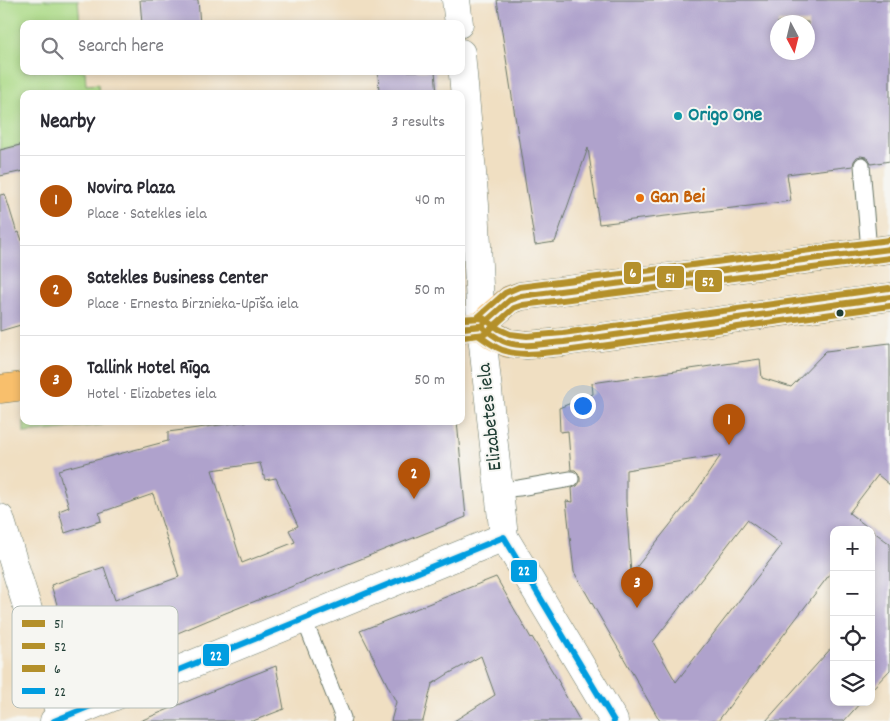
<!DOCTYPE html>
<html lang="en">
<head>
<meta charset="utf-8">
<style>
  :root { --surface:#fff; --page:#f2f2f3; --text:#2b2b33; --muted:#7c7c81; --line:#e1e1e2; --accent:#b45309 }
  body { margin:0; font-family:Dekko,sans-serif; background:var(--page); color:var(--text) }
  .controls { position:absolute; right:15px; bottom:15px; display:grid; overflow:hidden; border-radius:10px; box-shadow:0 2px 8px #0003 }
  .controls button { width:45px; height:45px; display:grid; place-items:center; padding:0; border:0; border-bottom:1px solid var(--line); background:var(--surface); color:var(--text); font:25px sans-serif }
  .compass { position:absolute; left:770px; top:15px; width:45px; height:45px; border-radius:50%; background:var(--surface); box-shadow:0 2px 8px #0003; rotate:173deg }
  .you { position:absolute; left:582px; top:405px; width:18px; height:18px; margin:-12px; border:4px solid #fff; border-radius:50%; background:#1a73e8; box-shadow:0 0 0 8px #1a73e833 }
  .badge { display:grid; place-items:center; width:32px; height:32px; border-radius:50%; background:var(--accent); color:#fff; font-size:16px; font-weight:700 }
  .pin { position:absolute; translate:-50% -41px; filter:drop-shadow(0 1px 2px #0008) }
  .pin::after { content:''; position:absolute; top:26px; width:18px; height:15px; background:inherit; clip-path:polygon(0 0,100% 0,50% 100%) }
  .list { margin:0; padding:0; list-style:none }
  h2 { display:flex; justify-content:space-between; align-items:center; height:65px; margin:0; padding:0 20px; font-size:21px }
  h2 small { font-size:16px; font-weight:400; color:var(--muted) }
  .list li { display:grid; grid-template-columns:32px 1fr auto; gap:15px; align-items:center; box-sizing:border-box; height:90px; padding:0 20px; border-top:1px solid var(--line) }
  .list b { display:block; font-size:19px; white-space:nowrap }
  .list p { margin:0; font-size:16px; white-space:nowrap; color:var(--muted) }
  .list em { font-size:16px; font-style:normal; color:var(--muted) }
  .icon { flex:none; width:28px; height:28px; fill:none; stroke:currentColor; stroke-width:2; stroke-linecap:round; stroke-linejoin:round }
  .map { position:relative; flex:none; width:890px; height:721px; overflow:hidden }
  .search { position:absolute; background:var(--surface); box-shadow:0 2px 8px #0003; left:20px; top:20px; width:445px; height:55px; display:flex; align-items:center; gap:12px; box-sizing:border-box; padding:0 18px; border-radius:10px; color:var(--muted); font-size:19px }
  .panel { position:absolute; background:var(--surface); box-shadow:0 2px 8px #0003; left:20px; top:90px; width:445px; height:335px; border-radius:10px }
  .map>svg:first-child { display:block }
  .green { fill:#acda87; stroke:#668c5e }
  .building { fill:#afa2cc; fill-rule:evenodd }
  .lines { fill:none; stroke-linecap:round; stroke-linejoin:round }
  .service-casing { stroke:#687666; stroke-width:17 }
  .minor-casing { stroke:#687666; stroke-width:29 }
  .trunk-casing { stroke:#687666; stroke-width:29 }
  .service { stroke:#fff; stroke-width:15 }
  .minor { stroke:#fff; stroke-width:28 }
  .trunk { stroke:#f8bf6c; stroke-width:28 }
  .bus-1-casing { stroke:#f6f6f2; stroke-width:10 }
  .bus-2-casing { stroke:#f6f6f2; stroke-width:10 }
  .bus-3-casing { stroke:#f6f6f2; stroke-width:10 }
  .bus-4-casing { stroke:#f6f6f2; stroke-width:10 }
  .bus-1 { stroke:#b4902b; stroke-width:6 }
  .bus-2 { stroke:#b4902b; stroke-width:6 }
  .bus-3 { stroke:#b4902b; stroke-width:6 }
  .bus-4 { stroke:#009de0; stroke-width:6 }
  .culture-dot { fill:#0f9aa8; stroke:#f6f6f2; stroke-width:2 }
  .food-dot { fill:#e8710a; stroke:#f6f6f2; stroke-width:2 }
  .bus-dot { fill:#1f3d34; stroke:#f6f6f2; stroke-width:2 }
  .labels { text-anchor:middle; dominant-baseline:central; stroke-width:4; stroke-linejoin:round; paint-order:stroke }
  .culture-label { font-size:20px; font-weight:bold; fill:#0d838f; stroke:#f6f6f2; text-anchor:start }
  .food-label { font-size:20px; font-weight:bold; fill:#c56008; stroke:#f6f6f2; text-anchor:start }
  .street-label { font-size:20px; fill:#1f3d34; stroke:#f6f6f2 }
  .key { fill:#f6f6f2; stroke:#b6beb9; stroke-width:1 }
  .key-label { font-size:14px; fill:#1f3d34 }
  .line-badge { stroke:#f6f6f2; stroke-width:2 }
  .badge-label { font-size:14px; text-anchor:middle; font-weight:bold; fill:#fff }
</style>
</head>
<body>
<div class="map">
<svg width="890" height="721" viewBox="0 0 890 721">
  <rect width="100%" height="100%" fill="#f6f6f2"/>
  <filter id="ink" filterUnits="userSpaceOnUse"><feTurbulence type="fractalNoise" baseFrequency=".02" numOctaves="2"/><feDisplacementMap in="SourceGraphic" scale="10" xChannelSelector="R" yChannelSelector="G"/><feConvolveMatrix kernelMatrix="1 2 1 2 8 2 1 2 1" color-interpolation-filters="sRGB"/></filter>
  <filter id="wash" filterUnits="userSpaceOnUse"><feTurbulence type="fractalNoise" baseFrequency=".0096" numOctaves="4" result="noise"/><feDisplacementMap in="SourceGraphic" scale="20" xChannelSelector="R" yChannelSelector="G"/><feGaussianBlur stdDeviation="1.12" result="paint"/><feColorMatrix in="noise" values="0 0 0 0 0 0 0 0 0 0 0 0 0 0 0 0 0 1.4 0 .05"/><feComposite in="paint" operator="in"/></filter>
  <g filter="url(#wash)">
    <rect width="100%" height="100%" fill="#f0dfc2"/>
    <g class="green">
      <path d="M0 0H78L80 24H24V71H85L86 85 98 84 99 94H24V144L0 150Z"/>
      <path d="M24 421H105L102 425 24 433Z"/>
    </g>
    <g id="blocks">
      <g class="building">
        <path d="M140 0H198L200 24H142Z"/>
        <path d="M497 0H890V161L871 164 869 159 866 157 861 156 857 157 854 161 853 166 787 174 791 201 599 224 588 148 555 242 535 245ZM778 22H808V52H778Z"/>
        <path d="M378 71H435L437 94H379Z"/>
        <path d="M24 144V171L0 176V150Z"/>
        <path d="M5 194 17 233 19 232 24 246V324L0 331V195Z"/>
        <path d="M890 343V485L878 475 849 513 890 544V670L871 690V530H834V571L833 570 718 721H660L574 572 566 501 573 502 572 488 577 486 580 482V478L578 473 575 470H571L568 431 560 432 559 408 593 394 592 383 760 359 762 378 791 387 826 351ZM721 455 693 496 631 574 626 501V470ZM747 520 782 545 676 682 653 642Z"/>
        <path d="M250 421H457L466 517 223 614 87 671 76 666 51 585 104 567 115 600 179 577 153 494 99 513 101 521 65 533 59 511 69 507 58 470 168 441V432ZM260 463 265 480 276 478 298 526 289 530 295 542 242 563 212 470Z"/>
        <path d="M496 577 531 638 532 637 560 684H559L580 721H454L495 695 481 656 448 674 432 684 423 721H391L396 702 360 631Z"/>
        <path d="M834 645V702H861L844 721H766Z"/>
        <path d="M276 666 284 709 253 721H140L222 687Z"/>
      </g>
    </g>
  </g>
  <g filter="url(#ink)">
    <use href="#blocks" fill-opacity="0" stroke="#687666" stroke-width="1"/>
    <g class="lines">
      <defs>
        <g id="service">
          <path d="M862 165 869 251"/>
          <path d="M499 490 519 488 571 479"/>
          <path d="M304 619 343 718 342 721"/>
        </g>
        <g id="minor">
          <path d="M456 0 459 24"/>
          <path d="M461 53 475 205 481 326 504 537 614 721"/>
          <path d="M0 518 62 721"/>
          <path d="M54 721 504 537"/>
        </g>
        <g id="trunk">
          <path d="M481 326 494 336 508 343 527 345 564 342 638 332 890 297"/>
          <path d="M461 328 481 326 491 316 510 300 521 296 890 249"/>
          <path d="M0 389 24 386"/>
        </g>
      </defs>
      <use href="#service" class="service-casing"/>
      <use href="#minor" class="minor-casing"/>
      <use href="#trunk" class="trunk-casing"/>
      <use href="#service" class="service"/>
      <use href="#minor" class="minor"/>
      <use href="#trunk" class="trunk"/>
      <defs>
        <g id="bus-1">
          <path d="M461 328 481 326 510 300 521 296 890 249"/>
          <path d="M461 328 481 326C489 332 498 340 508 343 525 348 546 343 564 342L890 297"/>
        </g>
        <g id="bus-2">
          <path d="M462 337 485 334 514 308 523 305 890 258"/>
          <path d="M462 337 478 335C487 341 496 349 506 351 524 357 546 352 565 351L890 306"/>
        </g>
        <g id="bus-3">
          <path d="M461 319 477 318 505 293 519 287 889 240"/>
          <path d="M461 319 483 318 499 329 510 334 527 336 563 333 889 288"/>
        </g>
        <path id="bus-4" d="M54 721 504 537 614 721"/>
      </defs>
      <use href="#bus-1" class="bus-1-casing"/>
      <use href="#bus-2" class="bus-2-casing"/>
      <use href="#bus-3" class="bus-3-casing"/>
      <use href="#bus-4" class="bus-4-casing"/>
      <use href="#bus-1" class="bus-1"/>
      <use href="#bus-2" class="bus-2"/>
      <use href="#bus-3" class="bus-3"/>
      <use href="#bus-4" class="bus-4"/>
    </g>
  </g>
  <circle class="culture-dot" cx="678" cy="116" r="5"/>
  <circle class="food-dot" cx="640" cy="198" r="5"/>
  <circle class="bus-dot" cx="840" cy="313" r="4.5"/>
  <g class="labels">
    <g class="culture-label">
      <text x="688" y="116">Origo One</text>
    </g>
    <g class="food-label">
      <text x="650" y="198">Gan Bei</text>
    </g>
    <g class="street-label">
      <text transform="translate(491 417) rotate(-96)">Elizabetes iela</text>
    </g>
  </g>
  <rect x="12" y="606" width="166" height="102" rx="8" class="key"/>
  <rect x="22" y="620" width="23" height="7" fill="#b4902b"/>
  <rect x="22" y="643" width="23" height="6" fill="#b4902b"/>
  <rect x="22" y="665" width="23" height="7" fill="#b4902b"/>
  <rect x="22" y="688" width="23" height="6" fill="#009de0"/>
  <g class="key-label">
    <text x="54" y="628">51</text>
    <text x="54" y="651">52</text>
    <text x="54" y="673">6</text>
    <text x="54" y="696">22</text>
  </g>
  <g class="line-badge">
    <rect x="623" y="261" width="19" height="24" rx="5" fill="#b4902b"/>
    <rect x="656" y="265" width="29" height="24" rx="5" fill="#b4902b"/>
    <rect x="694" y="269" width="29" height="24" rx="5" fill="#b4902b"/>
    <rect x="510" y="559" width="28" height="24" rx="5" fill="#009de0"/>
    <rect x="202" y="643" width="28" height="24" rx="5" fill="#009de0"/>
  </g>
  <g class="badge-label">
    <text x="633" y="277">6</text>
    <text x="670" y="282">51</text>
    <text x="708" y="286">52</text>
    <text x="524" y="575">22</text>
    <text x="216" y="660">22</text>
  </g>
</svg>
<div class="controls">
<button>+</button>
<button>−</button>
<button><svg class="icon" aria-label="locate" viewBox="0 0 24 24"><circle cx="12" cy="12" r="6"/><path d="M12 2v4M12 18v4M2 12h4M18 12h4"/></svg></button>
<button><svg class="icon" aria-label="layers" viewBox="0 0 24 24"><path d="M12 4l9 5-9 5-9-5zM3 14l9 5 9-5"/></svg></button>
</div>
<svg class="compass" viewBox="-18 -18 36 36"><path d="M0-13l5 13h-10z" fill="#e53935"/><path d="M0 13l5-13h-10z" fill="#7c7c81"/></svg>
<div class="you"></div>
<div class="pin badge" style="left:729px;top:445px">1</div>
<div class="pin badge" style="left:414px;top:499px">2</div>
<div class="pin badge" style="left:637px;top:608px">3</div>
<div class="search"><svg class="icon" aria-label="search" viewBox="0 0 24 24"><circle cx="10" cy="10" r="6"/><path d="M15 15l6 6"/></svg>Search here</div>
<section class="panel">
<h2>Nearby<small>3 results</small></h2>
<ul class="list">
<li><span class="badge">1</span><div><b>Novira Plaza</b><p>Place · Satekles iela</p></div><em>40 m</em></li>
<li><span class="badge">2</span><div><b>Satekles Business Center</b><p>Place · Ernesta Birznieka-Upīša iela</p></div><em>50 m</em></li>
<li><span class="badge">3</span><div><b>Tallink Hotel Rīga</b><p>Hotel · Elizabetes iela</p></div><em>50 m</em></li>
</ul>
</section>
</div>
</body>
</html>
